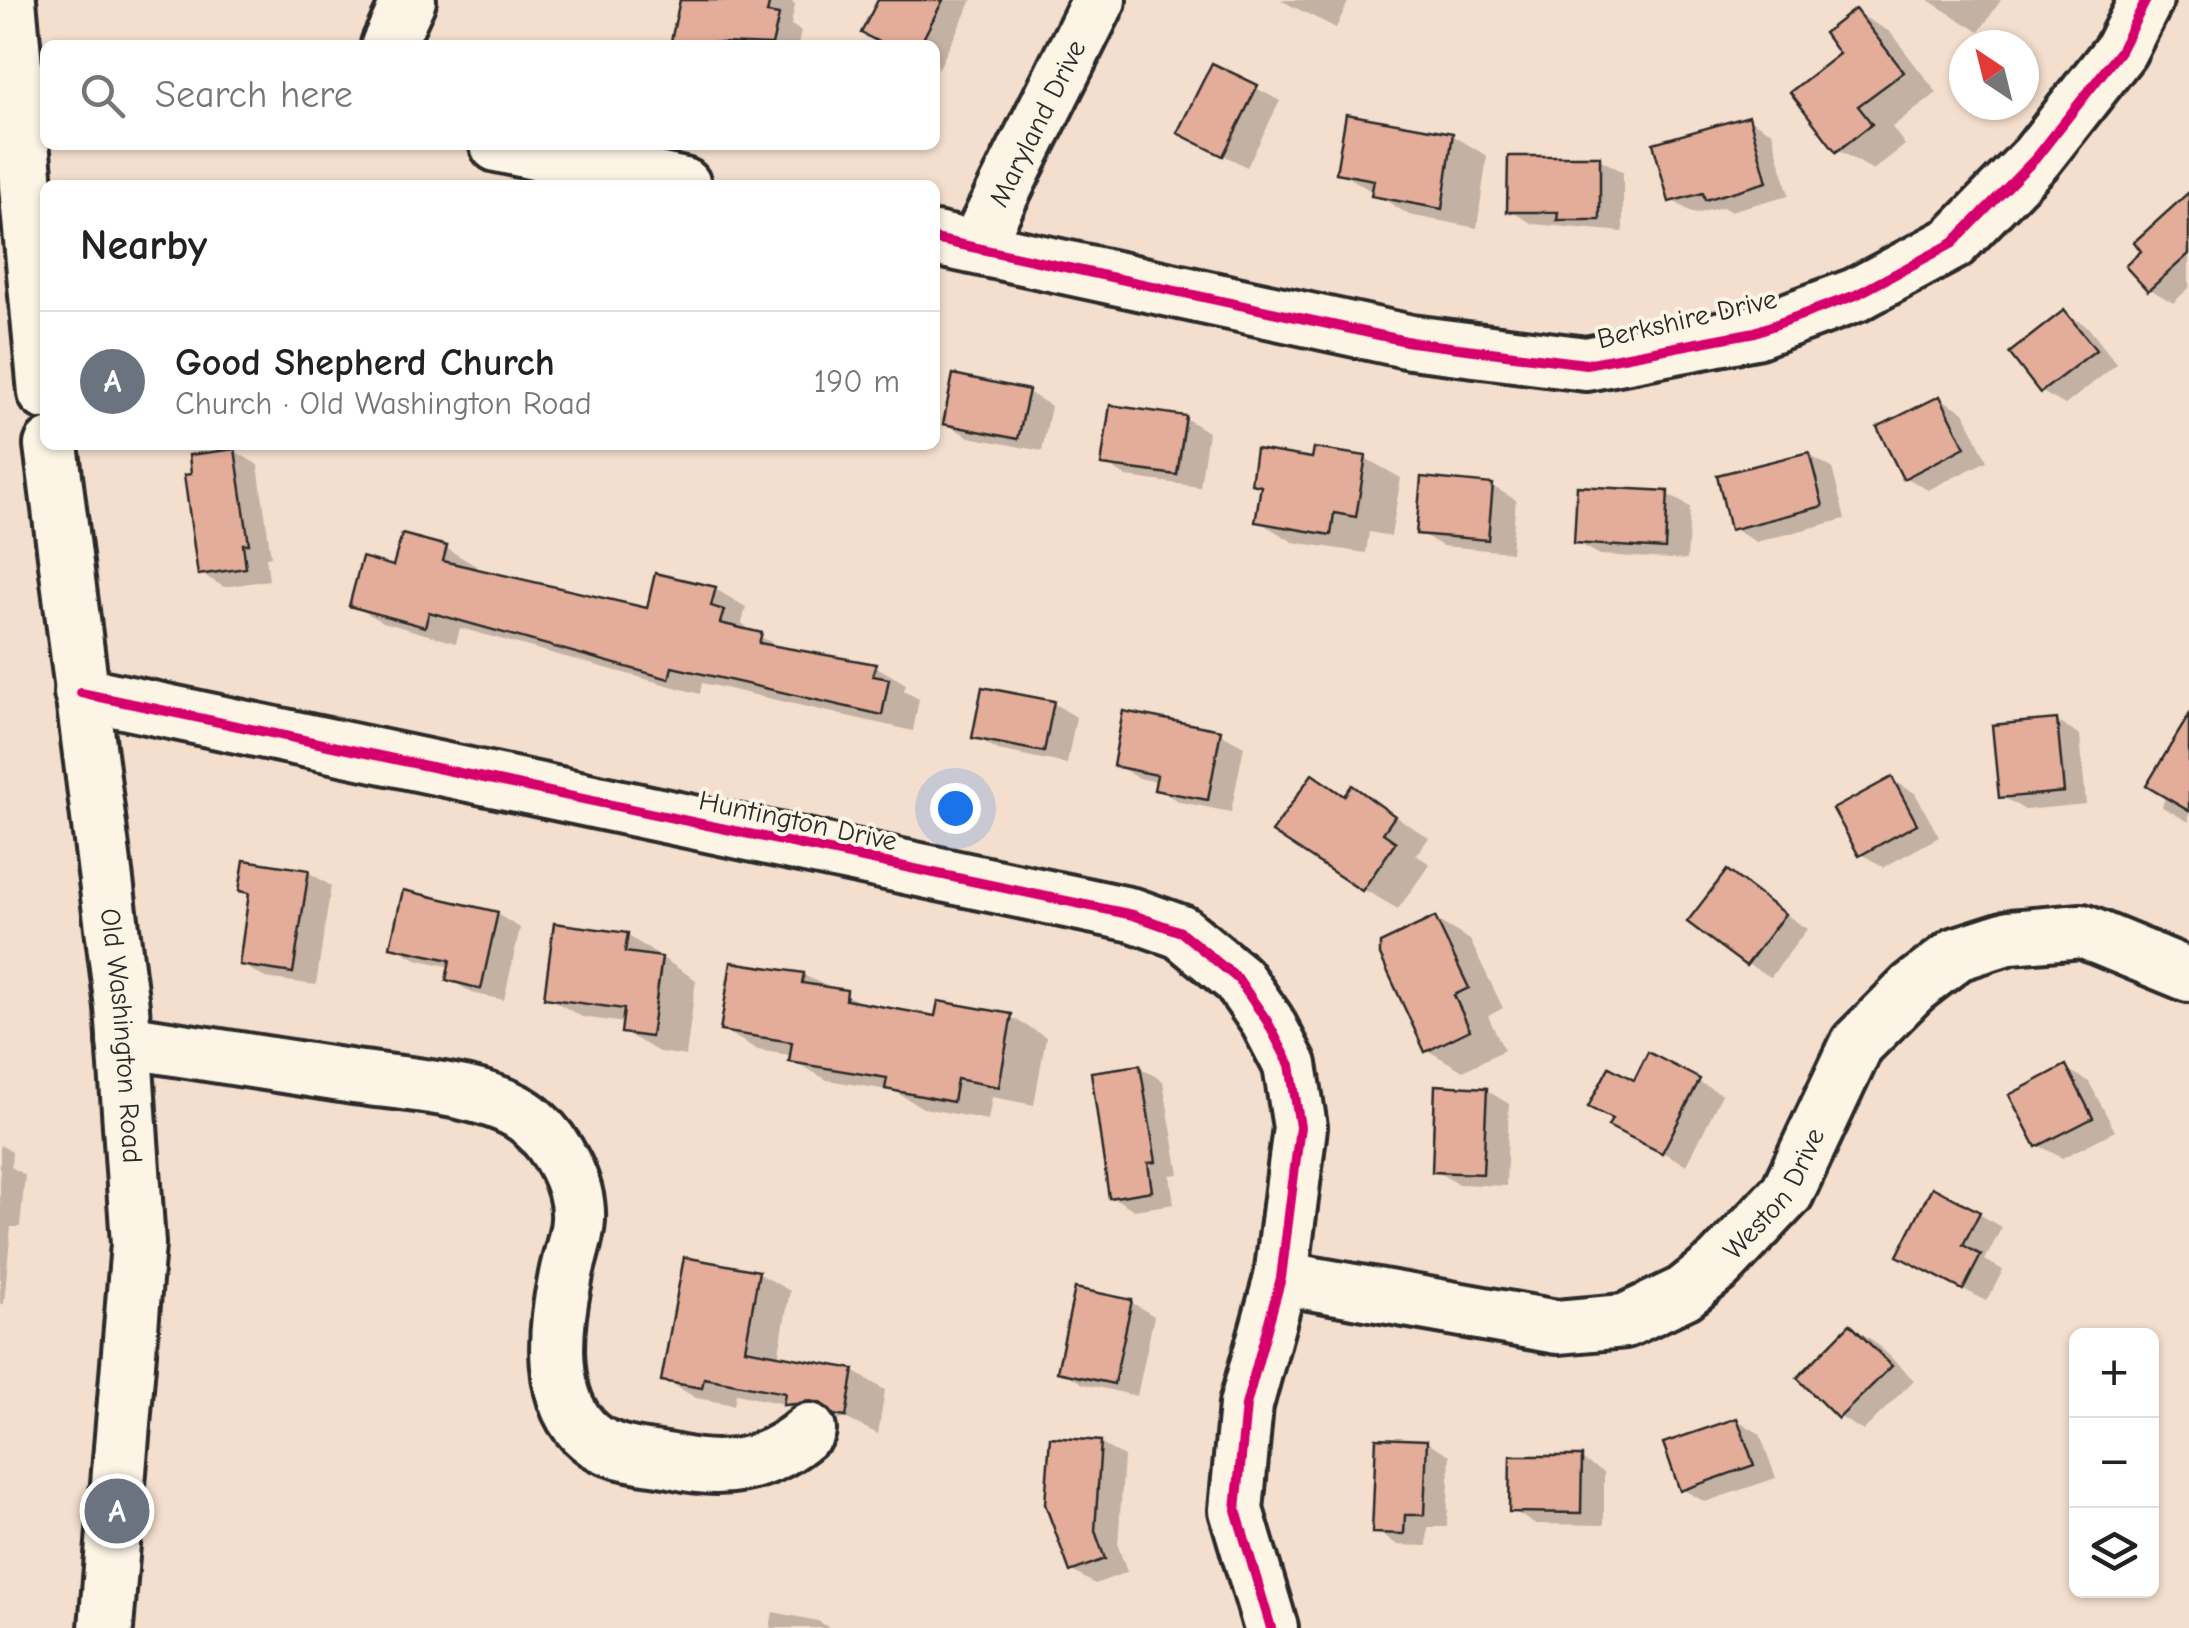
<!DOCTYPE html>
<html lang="en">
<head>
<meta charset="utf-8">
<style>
  :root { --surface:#fff; --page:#f2f2f2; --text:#222; --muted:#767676; --line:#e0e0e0; --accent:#c8321e }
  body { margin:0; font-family:"Comic Neue",sans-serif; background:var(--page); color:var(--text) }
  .controls { position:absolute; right:30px; bottom:30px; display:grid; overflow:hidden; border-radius:15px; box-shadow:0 2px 8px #0004 }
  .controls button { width:90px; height:90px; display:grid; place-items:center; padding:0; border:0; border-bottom:2px solid var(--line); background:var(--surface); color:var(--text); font:50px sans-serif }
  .compass { position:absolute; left:1949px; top:30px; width:90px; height:90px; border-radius:50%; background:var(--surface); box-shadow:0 2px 8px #0004; rotate:325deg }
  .you { position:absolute; left:955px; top:808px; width:35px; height:35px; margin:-25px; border:8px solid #fff; border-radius:50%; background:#1a73e8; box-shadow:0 0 0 15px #1a73e833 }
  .badge { display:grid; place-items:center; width:65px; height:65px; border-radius:50%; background:var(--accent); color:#fff; font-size:32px; font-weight:700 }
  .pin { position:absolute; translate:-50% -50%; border:5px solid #fff; box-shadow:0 2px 10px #0006 }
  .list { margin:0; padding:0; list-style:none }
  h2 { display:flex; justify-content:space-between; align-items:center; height:130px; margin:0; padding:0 40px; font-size:42px }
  h2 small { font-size:32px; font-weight:400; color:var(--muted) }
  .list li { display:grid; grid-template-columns:65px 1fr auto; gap:30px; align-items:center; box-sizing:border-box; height:140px; padding:0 40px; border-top:2px solid var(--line) }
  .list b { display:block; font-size:38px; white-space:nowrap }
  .list p { margin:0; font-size:32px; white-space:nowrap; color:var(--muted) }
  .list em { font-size:32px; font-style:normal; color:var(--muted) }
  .icon { flex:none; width:55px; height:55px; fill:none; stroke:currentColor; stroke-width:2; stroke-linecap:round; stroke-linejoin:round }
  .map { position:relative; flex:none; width:2189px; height:1628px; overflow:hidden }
  .search { position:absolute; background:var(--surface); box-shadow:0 2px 8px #0004; left:40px; top:40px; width:900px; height:110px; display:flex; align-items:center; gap:25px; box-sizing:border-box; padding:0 35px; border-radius:15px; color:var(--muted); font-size:38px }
  .panel { position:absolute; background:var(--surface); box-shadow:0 2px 8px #0004; left:40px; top:180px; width:900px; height:270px; border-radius:15px }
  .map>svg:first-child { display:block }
  .shadow { fill:#0003 }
  .building { fill:#e3ad99; stroke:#2b2b2b; stroke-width:2.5 }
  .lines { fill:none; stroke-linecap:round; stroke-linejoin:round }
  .minor-casing { stroke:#2b2b2b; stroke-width:60 }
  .minor { stroke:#fcf5e5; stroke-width:52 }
  .cycleway-casing { stroke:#fcf5e5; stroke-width:16 }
  .cycleway { stroke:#d6006c; stroke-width:10 }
  .labels { text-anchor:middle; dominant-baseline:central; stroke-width:8; stroke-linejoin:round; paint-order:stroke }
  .street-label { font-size:28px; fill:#2b2b2b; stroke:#fcf5e5 }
</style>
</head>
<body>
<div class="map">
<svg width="2189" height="1628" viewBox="0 0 2189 1628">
  <rect width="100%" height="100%" fill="#f4dfce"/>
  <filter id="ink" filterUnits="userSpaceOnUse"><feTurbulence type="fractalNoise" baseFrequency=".01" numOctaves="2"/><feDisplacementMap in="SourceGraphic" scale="20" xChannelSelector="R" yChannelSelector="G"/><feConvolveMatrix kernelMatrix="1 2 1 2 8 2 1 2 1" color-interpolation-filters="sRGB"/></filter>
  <g filter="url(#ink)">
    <g class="shadow">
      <path d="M683 0H788L795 4 791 25 801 31 798 45H682L674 40Z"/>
      <path d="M881 0H972L938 70 935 45H886Z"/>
      <path d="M1280 0H1349L1336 28Z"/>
      <path d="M1928 0H2001L1979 32Z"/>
      <path d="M1855 12 1890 32 1937 93 1892 127 1905 145 1873 170 1838 150 1843 55Z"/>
      <path d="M1256 88 1280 101 1247 167 1203 145Z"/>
      <path d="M1748 119 1772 132 1789 195 1730 211 1722 207 1695 214 1671 200Z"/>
      <path d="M1452 135 1487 156 1477 228 1409 215 1339 171Z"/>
      <path d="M1599 159 1623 172V232L1533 224 1510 211Z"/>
      <path d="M2189 201V288L2173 303 2150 289 2128 266Z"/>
      <path d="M2064 313 2087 326 2117 364 2065 405 2042 392 2012 354Z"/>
      <path d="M1028 392 1051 406 1042 451 969 437 945 423Z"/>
      <path d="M1940 398 1964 412 1987 461 1928 490 1905 477Z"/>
      <path d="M1185 418 1208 432 1200 487 1127 477 1104 463Z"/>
      <path d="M235 451 258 465 271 556 266 557 269 580 224 587 200 573Z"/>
      <path d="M1809 455 1832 468 1845 519 1756 542 1732 528Z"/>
      <path d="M1365 458 1401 478 1391 536 1369 532 1366 553 1293 542 1258 521 1263 488 1254 482 1314 461Z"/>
      <path d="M1492 486 1516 500 1511 552 1442 546 1419 532Z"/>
      <path d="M1667 494 1690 507 1687 560 1600 555 1576 542Z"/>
      <path d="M446 548 476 566 475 571 649 611 715 589 746 607 742 623 753 633 788 651 875 666 906 684 904 691 919 699 913 731 702 683 700 694 460 628 456 643 383 622 352 605 395 569Z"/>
      <path d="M1053 703 1076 717 1067 764 998 750 974 736Z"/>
      <path d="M2189 719V822L2162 807Z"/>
      <path d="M2056 721 2080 735 2086 804 2025 810 2001 796Z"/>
      <path d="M1220 733 1244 746 1231 812 1180 802 1157 789 1158 782 1139 778 1115 765Z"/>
      <path d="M1313 778 1346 797 1352 788 1429 838 1416 855 1430 864 1398 909 1363 889Z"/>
      <path d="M1892 780 1915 793 1939 837 1884 867 1861 854Z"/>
      <path d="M308 872 331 886 316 985 265 978 241 964 251 896 242 890Z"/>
      <path d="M1727 873 1807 929 1771 977 1747 964Z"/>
      <path d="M497 914 520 928 504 1000 472 993 449 979 451 967 416 959 393 946Z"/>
      <path d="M1435 919 1470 940 1503 1008 1488 1016 1504 1050 1463 1071 1427 1050Z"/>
      <path d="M627 935 696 980 686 1056 659 1052 624 1032 625 1023 582 1017 547 997Z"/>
      <path d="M803 975 871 1007 937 1019 1011 1017 1046 1037 1034 1105 992 1097 988 1120 923 1108 894 1091 827 1080 792 1060 793 1056 758 1050 723 1030Z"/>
      <path d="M1649 1056 1722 1094 1687 1165 1635 1138V1083Z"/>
      <path d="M1139 1067 1163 1081 1179 1174 1170 1175 1174 1204 1134 1210 1111 1196Z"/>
      <path d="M2066 1068 2089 1082 2115 1131 2062 1158 2038 1145Z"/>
      <path d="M1486 1090 1509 1104 1506 1186 1458 1184 1434 1170Z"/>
      <path d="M0 1145 12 1152 11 1167 25 1175 20 1227H11L4 1304H0Z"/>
      <path d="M1979 1214 2002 1227 1985 1260 2003 1270 1987 1301 1923 1269Z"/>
      <path d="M758 1273 790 1291 778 1358 853 1371 885 1390 878 1434 847 1419 817 1422 784 1404 736 1394 734 1405 696 1398 664 1379Z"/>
      <path d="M1131 1302 1154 1316 1137 1396 1083 1384 1060 1370Z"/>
      <path d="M1851 1327 1874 1341 1914 1380 1863 1431 1840 1417Z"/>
      <path d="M1737 1420 1760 1434 1776 1478 1705 1502 1682 1489Z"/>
      <path d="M1427 1442 1450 1455 1447 1527H1428L1427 1546 1398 1545 1375 1531Z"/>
      <path d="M1100 1443 1124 1457 1118 1546 1127 1572 1095 1584 1072 1571Z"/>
      <path d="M1581 1459 1604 1472V1525L1535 1524 1512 1510Z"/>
      <path d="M773 1612 818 1621 830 1628H770Z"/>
    </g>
    <g class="building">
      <path d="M680 0H770L767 13 779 15 772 45 671 41Z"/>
      <path d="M878 0H943L920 45H885L861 33Z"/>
      <path d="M1855 9 1904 72 1858 106 1872 124 1836 152 1790 92 1839 54 1824 33Z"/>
      <path d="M1212 63 1258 85 1223 156 1177 133Z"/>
      <path d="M1346 114 1453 133 1442 209 1371 196 1374 180 1336 173Z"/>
      <path d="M1749 116 1767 182 1705 200 1703 193 1669 202 1653 143Z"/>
      <path d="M1508 156H1600V220H1557L1558 212H1507Z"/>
      <path d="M2189 192V254L2148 291 2125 266 2141 251 2134 242Z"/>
      <path d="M2064 310 2096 350 2040 393 2009 353Z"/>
      <path d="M953 374 1029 390 1018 439 943 424Z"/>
      <path d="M1940 396 1965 447 1903 479 1877 427Z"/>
      <path d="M1110 405 1186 416 1177 475 1101 465Z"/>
      <path d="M1314 448 1366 456 1356 517 1334 513 1331 535 1255 522 1261 486 1251 484 1256 449 1312 458Z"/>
      <path d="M235 449 249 544H243L246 568 198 575 184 475 191 474 189 455Z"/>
      <path d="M1809 452 1823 506 1730 530 1717 475Z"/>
      <path d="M1421 477 1493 484 1488 540 1416 534Z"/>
      <path d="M1577 486 1668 491 1665 549 1574 543Z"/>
      <path d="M402 534 447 546 443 561 647 608 655 573 716 587 711 606 724 610 720 623 762 633 759 643 876 664 873 676 889 679 882 715 672 667 669 679 429 612 425 627 349 606 362 557 393 566Z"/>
      <path d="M982 687 1054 701 1044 752 972 738Z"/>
      <path d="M1123 711 1221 730 1208 800 1154 790 1157 775 1113 766Z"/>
      <path d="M2189 715V811L2146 786Z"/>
      <path d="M2057 719 2064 792 1999 798 1992 725Z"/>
      <path d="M1312 774 1344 796 1352 785 1395 816 1383 833 1396 842 1362 891 1272 832Z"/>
      <path d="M1892 777 1917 824 1859 856 1833 809Z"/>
      <path d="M244 860 309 870 293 973 239 965 249 893 239 891Z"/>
      <path d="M1727 870 1785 914 1746 966 1687 922Z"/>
      <path d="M403 890 498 912 481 989 446 980 450 960 390 947Z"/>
      <path d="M1435 917 1469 988 1454 995 1470 1030 1425 1052 1380 955V943Z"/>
      <path d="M554 923 628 933 625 952 662 957 651 1037 621 1033 624 1009 544 998Z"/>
      <path d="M731 962 804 973 802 983 847 990 846 1000 935 1016 938 1001 1012 1014 999 1087 957 1079 953 1102 885 1089 887 1078 789 1062 792 1042 720 1031Z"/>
      <path d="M1648 1052 1700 1079 1662 1153 1608 1126 1612 1119 1588 1107 1609 1067 1634 1080Z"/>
      <path d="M1140 1065 1156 1162 1148 1163 1152 1191 1109 1198 1091 1072Z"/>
      <path d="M2066 1065 2093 1118 2036 1147 2009 1095Z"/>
      <path d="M1435 1085 1487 1088 1483 1174 1432 1172Z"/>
      <path d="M1932 1187 1980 1212 1963 1245 1981 1255 1963 1290 1897 1256Z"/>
      <path d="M684 1257 759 1271 745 1349 854 1369 846 1417 834 1415 819 1402 783 1405 785 1393 704 1378 702 1388 661 1381Z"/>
      <path d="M1075 1288 1132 1300 1114 1384 1057 1372Z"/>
      <path d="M1850 1324 1892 1366 1838 1419 1797 1378Z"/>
      <path d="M1737 1418 1754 1465 1680 1491 1663 1443Z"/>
      <path d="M1050 1437 1101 1441 1095 1531 1105 1559 1070 1572 1045 1504Z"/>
      <path d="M1376 1438 1427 1440 1424 1515H1405L1404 1534 1372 1533Z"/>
      <path d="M1510 1456H1582L1581 1513 1509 1512Z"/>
    </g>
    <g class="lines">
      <defs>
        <g id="minor">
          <path d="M9 0 45 393"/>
          <path d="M388 45 409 0"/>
          <path d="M497 145 684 185"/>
          <path d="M935 239 1411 342 1586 364 1755 332 1856 295 1953 243 2036 158 2120 51 2146 0"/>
          <path id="s1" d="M976 247 1099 0"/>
          <path id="s2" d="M51 445 122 1007 138 1244 106 1628"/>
          <path d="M81 693 1133 915 1181 932 1238 979 1267 1021 1290 1065 1300 1127 1281 1278 1246 1405 1236 1510 1271 1628"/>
          <path d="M124 1041C199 1053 274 1065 348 1076 398 1084 493 1088 531 1121 557 1144 580 1184 578 1220 577 1240 568 1260 565 1280 555 1327 547 1402 590 1437 612 1456 649 1456 676 1462 727 1474 770 1465 809 1430"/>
          <path id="s3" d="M1281 1278 1557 1327 1625 1321 1684 1293 1719 1265 1787 1193 1857 1044 1913 988 1957 954 2010 937 2082 931 2189 975"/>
        </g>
      </defs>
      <use href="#minor" class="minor-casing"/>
      <use href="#minor" class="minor"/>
      <defs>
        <g id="cycleway">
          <path d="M935 239 1411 342 1586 364 1755 332 1856 295 1953 243 2036 158 2120 51 2146 0"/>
          <path d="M81 693 1133 915 1181 932 1238 979 1267 1021 1290 1065 1300 1127 1281 1278 1246 1405 1236 1510 1271 1628"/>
        </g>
      </defs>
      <use href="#cycleway" class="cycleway-casing"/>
      <use href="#cycleway" class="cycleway"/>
    </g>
  </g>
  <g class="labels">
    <g class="street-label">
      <text stroke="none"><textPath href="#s1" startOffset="138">Maryland Drive</textPath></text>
      <text transform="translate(1687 319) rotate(-13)">Berkshire Drive</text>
      <text transform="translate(798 821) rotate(12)">Huntington Drive</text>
      <text stroke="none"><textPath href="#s2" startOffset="595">Old Washington Road</textPath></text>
      <text stroke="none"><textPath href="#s3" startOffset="550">Weston Drive</textPath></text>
    </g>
  </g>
</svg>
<div class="controls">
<button>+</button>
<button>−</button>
<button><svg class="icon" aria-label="layers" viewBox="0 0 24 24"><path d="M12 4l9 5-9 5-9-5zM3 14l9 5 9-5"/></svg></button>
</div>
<svg class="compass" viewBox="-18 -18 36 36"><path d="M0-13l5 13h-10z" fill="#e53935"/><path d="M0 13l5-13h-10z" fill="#767676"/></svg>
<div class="you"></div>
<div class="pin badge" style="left:117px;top:1511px;background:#6b7280">A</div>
<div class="search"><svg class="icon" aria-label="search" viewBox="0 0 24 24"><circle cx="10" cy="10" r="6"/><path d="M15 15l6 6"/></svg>Search here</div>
<section class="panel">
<h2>Nearby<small></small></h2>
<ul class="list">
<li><span class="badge" style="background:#6b7280">A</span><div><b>Good Shepherd Church</b><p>Church · Old Washington Road</p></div><em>190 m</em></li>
</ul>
</section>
</div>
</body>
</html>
